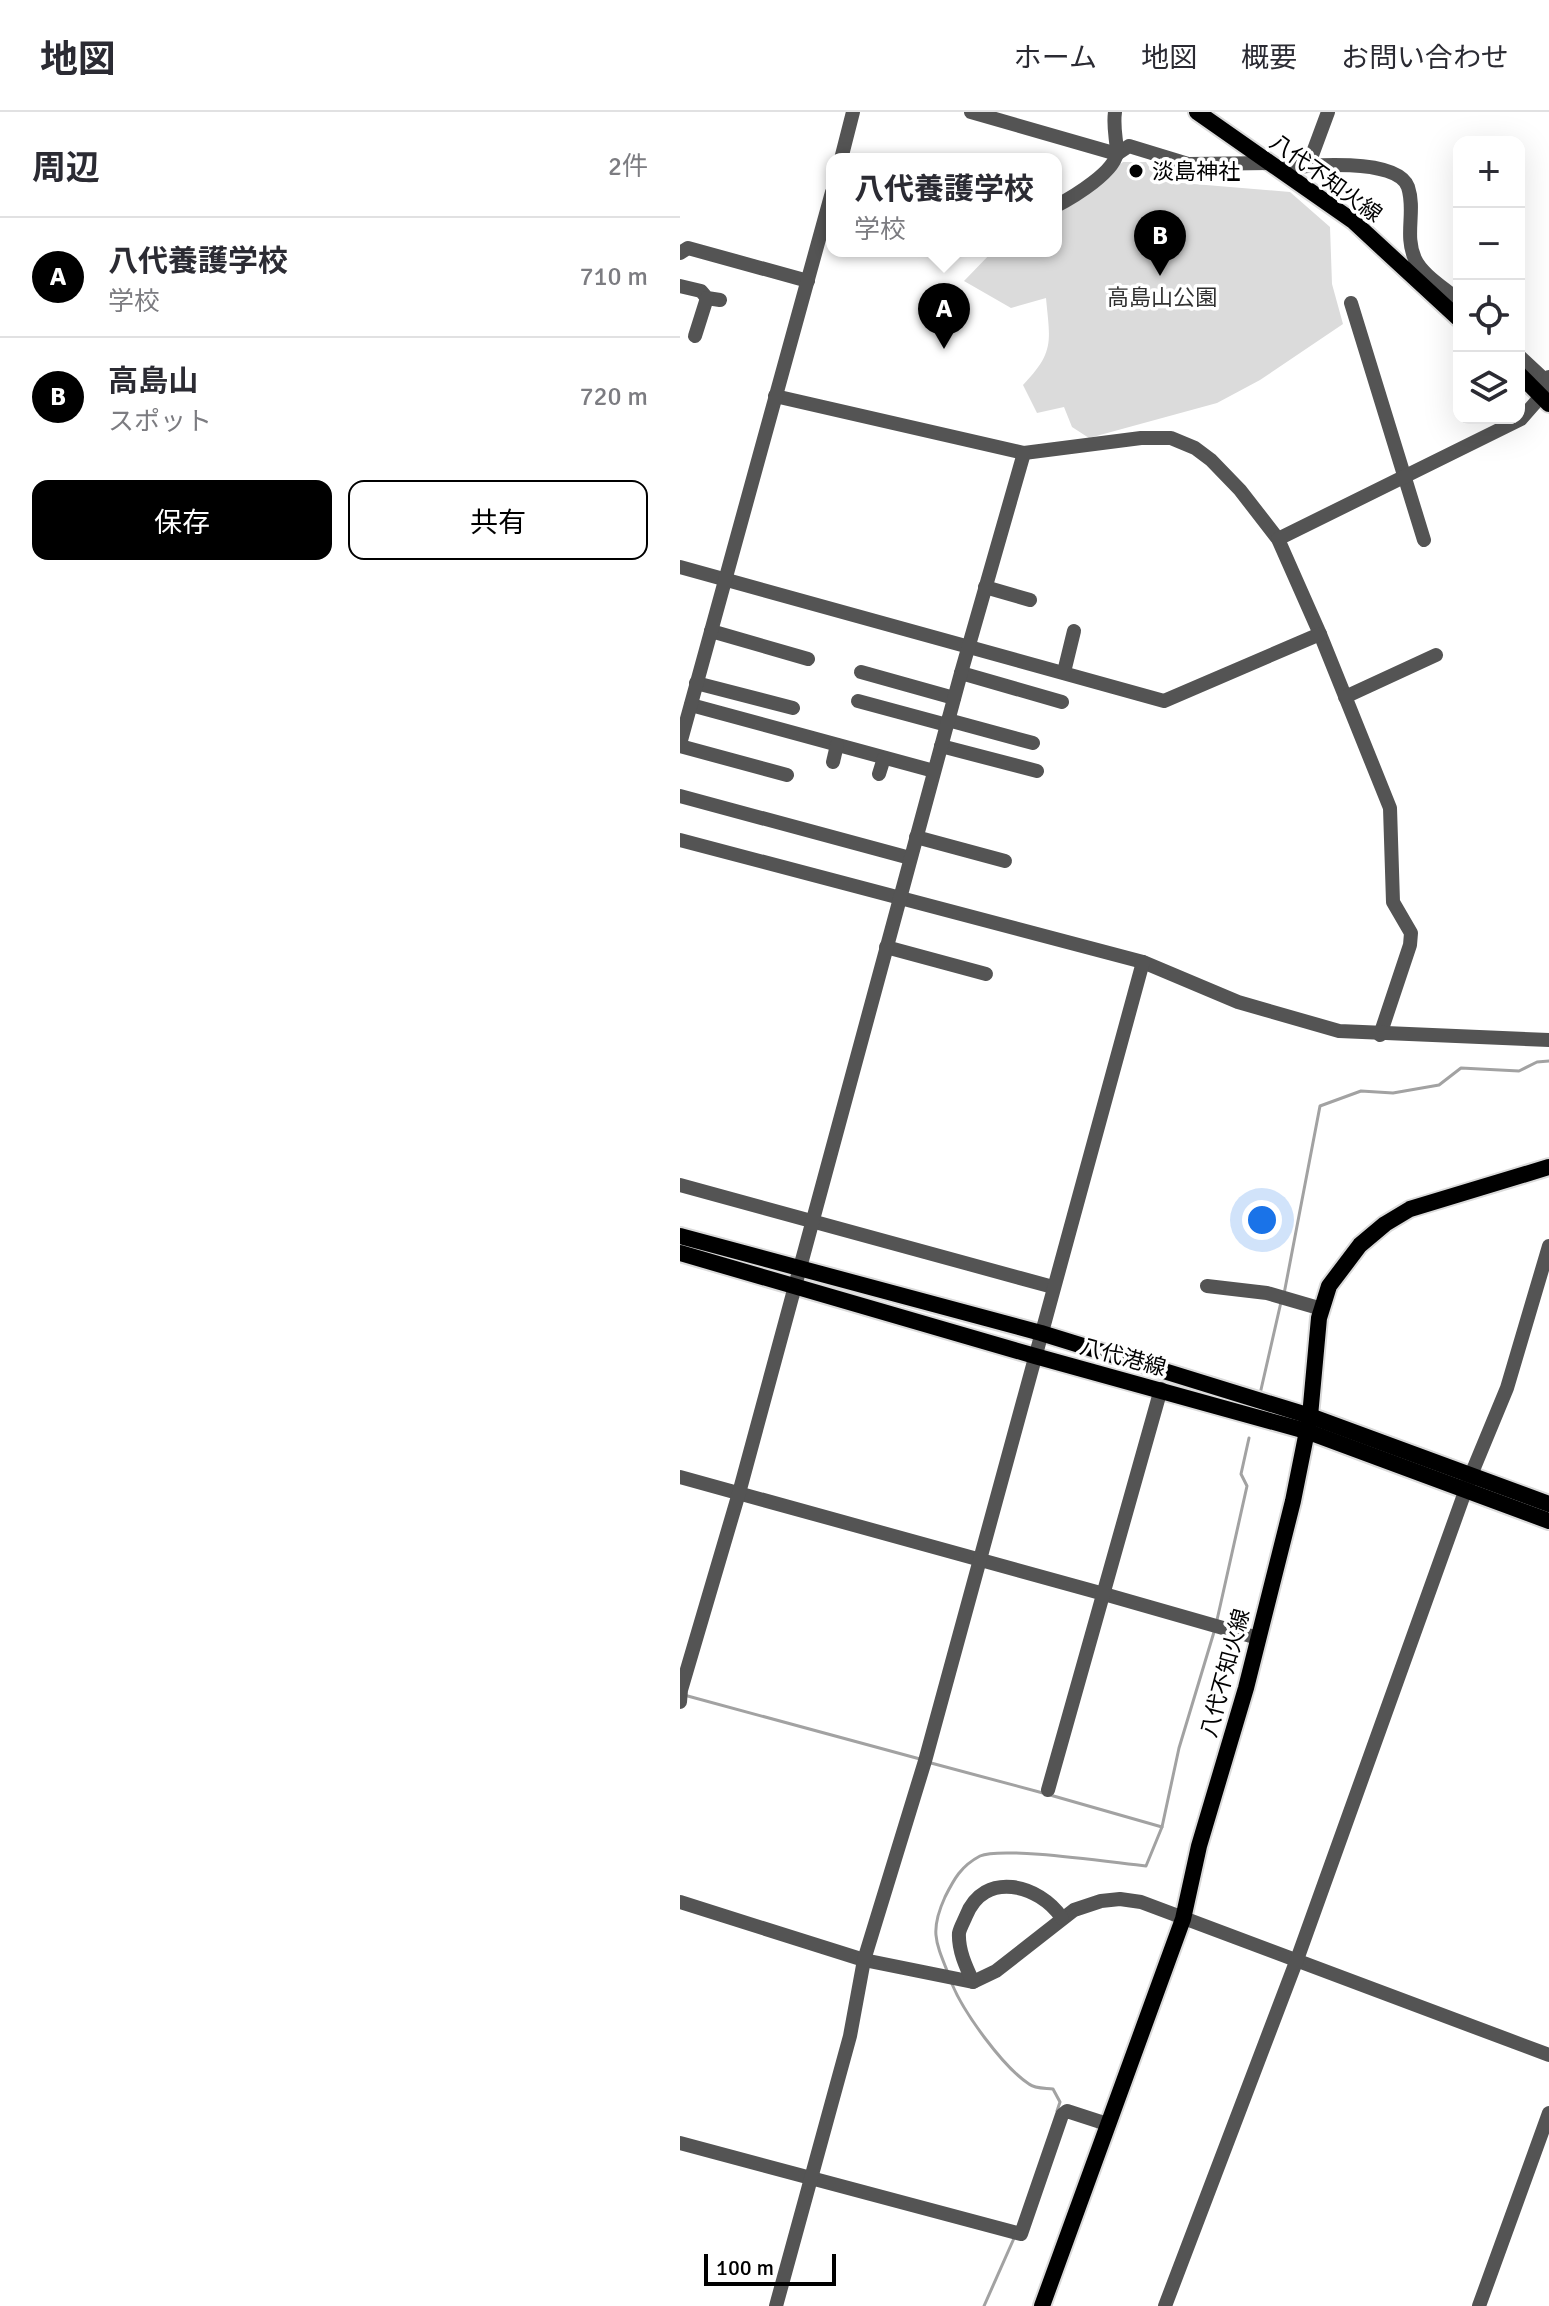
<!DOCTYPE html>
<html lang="ja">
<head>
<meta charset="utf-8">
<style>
  :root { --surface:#fff; --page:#f7f7f7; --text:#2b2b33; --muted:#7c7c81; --line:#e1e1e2; --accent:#000 }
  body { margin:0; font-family:Signika,"Noto Sans JP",sans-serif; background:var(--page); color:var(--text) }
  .controls { position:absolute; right:24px; top:24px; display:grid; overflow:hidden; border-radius:16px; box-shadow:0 8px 32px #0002 }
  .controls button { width:72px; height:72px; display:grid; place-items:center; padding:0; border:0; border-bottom:2px solid var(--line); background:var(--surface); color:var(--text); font:40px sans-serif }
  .scale { position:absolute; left:24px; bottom:20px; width:132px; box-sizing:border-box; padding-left:8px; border:4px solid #000; border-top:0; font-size:22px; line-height:28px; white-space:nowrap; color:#000; -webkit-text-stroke:6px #fff; paint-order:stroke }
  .you { position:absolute; left:582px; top:1108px; width:28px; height:28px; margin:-20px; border:6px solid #fff; border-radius:50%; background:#1a73e8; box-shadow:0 0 0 12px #1a73e833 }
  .badge { display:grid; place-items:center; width:52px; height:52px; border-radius:50%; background:var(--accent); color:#fff; font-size:26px; font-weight:700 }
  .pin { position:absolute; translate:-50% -66px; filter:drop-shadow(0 2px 4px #0008) }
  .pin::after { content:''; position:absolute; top:42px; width:28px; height:24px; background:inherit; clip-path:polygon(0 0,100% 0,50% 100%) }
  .popup { position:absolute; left:146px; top:41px; width:236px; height:104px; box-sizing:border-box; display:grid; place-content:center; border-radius:16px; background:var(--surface); filter:drop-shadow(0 2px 6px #0005); font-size:26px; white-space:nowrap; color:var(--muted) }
  .popup b { font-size:30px; color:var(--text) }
  .popup::after { content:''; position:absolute; left:50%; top:100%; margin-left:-16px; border:16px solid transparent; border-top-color:var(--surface) }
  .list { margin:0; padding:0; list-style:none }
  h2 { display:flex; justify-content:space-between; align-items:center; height:104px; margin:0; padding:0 32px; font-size:34px }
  h2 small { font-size:26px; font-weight:400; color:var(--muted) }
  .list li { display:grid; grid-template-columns:52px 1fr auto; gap:24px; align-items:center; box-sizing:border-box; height:120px; padding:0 32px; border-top:2px solid var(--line) }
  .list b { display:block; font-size:30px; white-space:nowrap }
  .list p { margin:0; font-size:26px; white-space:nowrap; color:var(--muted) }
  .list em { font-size:26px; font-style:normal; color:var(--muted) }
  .actions { display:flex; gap:16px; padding:24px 32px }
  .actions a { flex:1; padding:18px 0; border:2px solid var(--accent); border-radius:16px; text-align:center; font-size:28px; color:var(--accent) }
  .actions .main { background:var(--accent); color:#fff }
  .icon { flex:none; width:44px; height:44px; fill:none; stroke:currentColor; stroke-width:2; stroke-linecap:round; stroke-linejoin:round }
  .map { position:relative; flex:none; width:869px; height:2194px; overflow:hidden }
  header { display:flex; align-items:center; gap:48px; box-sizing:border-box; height:112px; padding:0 40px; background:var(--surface); border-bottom:2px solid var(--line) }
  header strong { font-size:38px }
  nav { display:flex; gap:44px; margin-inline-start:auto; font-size:28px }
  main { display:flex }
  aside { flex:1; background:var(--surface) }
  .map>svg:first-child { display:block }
  .green { fill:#dbdbdb }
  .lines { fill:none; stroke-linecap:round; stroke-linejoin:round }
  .stream { stroke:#a2a2a2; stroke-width:3 }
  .major-casing { stroke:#dbdbdb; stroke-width:20 }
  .minor { stroke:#545454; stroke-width:14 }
  .major { stroke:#000; stroke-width:16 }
  .poi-dot { fill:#000; stroke:#fff; stroke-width:3 }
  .labels { text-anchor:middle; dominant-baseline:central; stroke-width:7; stroke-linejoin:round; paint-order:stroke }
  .poi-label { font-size:22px; fill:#000; stroke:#fff; text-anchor:start }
  .street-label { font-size:22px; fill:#000; stroke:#fff }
  .park-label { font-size:22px; fill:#323232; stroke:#fff }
</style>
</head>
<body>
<header>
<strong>地図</strong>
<nav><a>ホーム</a><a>地図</a><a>概要</a><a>お問い合わせ</a></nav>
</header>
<main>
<aside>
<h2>周辺<small>2件</small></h2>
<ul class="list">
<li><span class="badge">A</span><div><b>八代養護学校</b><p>学校</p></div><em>710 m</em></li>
<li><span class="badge">B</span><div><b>高島山</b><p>スポット</p></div><em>720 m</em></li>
</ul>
<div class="actions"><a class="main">保存</a><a>共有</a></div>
</aside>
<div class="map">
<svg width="869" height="2194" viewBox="0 0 869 2194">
  <rect width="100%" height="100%" fill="#fff"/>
  <path class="green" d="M443 50H466L478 69 610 80 650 115 652 172 663 212 580 268 537 291 409 326 392 315 384 295 357 301 343 273C375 240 370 229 366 186L331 196 284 169 313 139H376V104Z"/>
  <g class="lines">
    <g class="stream">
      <path d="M604 1182 640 994 681 979 713 981 759 973 781 956 839 959 857 950 869 949"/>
      <path d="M580 1282 601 1190"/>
      <path d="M537 1508 567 1374 561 1362 569 1326"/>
      <path d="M4 1583 240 1647"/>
      <path d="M251 1651 363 1681"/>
      <path d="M370 1683 482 1715"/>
      <path d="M268 1861C255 1829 250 1818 265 1785 274 1767 281 1754 300 1744 322 1734 435 1751 466 1754L482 1715 499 1636 534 1520"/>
      <path d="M272 1872C284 1901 323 1955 349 1972 355 1977 365 1976 373 1977L380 1990 377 1999"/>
      <path d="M304 2194 335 2124"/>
    </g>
    <defs>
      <g id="major">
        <path d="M517 0 673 109 779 207"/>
        <path d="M839 262 869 292"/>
        <path d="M0 1124 361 1221 630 1304 869 1392"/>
        <path d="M0 1141 355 1244 626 1319 869 1409"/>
        <path d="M362 2194 503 1807 519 1734 566 1576 613 1389 630 1304 639 1206 649 1174 680 1133 705 1112 730 1097 869 1055"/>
      </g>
    </defs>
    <use href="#major" class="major-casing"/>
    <g class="minor">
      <path d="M291 0 437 42"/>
      <path d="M437 42 449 34 508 52 590 51"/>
      <path d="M161 47 173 0"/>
      <path d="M628 54 648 0"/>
      <path d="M601 57C627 53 717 45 728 75 736 99 724 123 735 147 742 163 766 177 779 189"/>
      <path d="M376 94C393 85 437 59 437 39 436 25 433 14 435 0"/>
      <path d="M0 141 8 136 128 169"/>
      <path d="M0 174 21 179 27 186 40 188"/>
      <path d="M671 191 744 428"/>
      <path d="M15 224 27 186"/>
      <path d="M839 244 867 270"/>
      <path d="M95 284 344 341 461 326H491L515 336 531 348 560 378 598 427 640 522 710 696 713 790 731 821 730 833 700 923"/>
      <path d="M598 427 841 307 862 283 869 265"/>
      <path d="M0 455 484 589 640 522"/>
      <path d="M305 475 350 488"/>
      <path d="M31 519 128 547"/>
      <path d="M181 560 274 586"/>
      <path d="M384 560 394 519"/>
      <path d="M281 561 382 590"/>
      <path d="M16 571 113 596"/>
      <path d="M665 585 756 543"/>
      <path d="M178 589 267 613"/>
      <path d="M11 593 254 659"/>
      <path d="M268 608 353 631"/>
      <path d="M0 632 152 80"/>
      <path d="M0 634 107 663"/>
      <path d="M261 634 357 659"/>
      <path d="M153 650 157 633"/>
      <path d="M199 662 204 646"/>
      <path d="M0 684 230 746"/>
      <path d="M236 725 325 749"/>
      <path d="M0 728 463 850 558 890 659 919 869 928"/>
      <path d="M206 835 306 862"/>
      <path d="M0 1073 373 1175"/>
      <path d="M527 1174 587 1181 642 1197"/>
      <path d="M0 1365 424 1482 578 1526"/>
      <path d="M0 1590 1 1578 59 1381 281 561 344 341"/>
      <path d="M368 1678 481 1277"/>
      <path d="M0 1790 184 1848 293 1870 316 1859 394 1798 421 1789 440 1787 461 1790 869 1943"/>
      <path d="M293 1870C286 1855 278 1838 279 1821 280 1816 284 1809 286 1804 304 1758 359 1772 382 1806"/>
      <path d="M0 2031 341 2122 382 2003 387 1999 427 2012"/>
      <path d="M96 2194 170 1924 184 1848 245 1649 463 850"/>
      <path d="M485 2194 619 1842 791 1363 827 1276 869 1134"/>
      <path d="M799 2194 869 2001"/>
    </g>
    <use href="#major" class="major"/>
  </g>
  <circle class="poi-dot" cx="456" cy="59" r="8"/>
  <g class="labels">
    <g class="poi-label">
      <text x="472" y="59">淡島神社</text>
    </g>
    <g class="street-label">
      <text transform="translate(646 66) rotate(36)">八代不知火線</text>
      <text transform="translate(443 1245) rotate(15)">八代港線</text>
      <text transform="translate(545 1561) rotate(-75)">八代不知火線</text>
    </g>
    <g class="park-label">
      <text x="482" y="185">高島山公園</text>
    </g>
  </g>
</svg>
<div class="controls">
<button>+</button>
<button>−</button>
<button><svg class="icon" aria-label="locate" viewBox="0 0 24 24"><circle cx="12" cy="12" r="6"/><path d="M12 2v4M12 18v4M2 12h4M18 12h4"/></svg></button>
<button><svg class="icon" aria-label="layers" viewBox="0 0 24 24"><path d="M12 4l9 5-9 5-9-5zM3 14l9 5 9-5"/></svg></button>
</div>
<div class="scale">100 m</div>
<div class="you"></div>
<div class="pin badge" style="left:264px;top:237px">A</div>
<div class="popup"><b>八代養護学校</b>学校</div>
<div class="pin badge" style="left:480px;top:164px">B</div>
</div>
</main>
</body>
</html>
